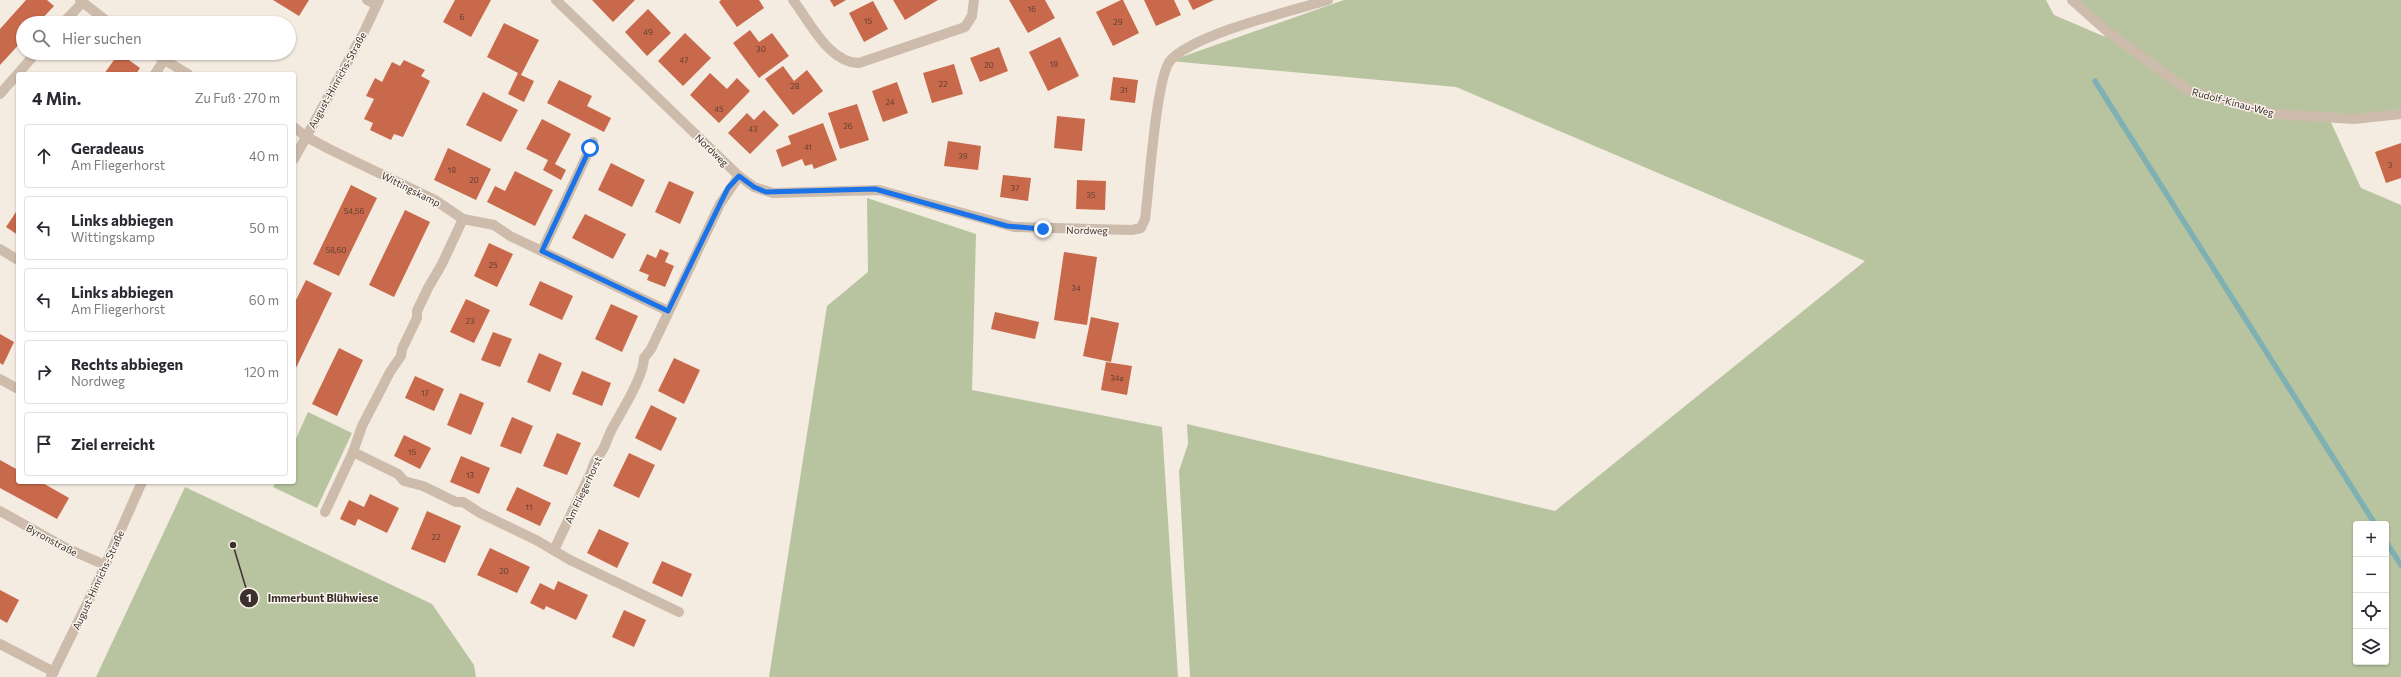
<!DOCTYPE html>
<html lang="de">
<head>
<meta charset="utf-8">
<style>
  :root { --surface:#fff; --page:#f7f7f7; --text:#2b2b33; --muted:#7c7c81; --line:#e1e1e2 }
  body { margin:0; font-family:Commissioner,sans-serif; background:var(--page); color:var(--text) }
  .controls { position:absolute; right:12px; bottom:12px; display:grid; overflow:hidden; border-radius:4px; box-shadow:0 1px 3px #0004 }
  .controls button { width:36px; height:36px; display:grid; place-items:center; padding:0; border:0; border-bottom:1px solid var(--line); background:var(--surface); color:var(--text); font:20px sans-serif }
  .stop { position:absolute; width:12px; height:12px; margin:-9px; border:3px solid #1a73e8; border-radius:50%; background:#fff }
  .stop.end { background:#1a73e8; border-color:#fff; box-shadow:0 1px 4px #0008 }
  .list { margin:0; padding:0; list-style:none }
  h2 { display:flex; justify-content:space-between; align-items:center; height:52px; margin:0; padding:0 16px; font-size:17px }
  h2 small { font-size:13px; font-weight:400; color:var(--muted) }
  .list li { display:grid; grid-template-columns:26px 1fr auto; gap:12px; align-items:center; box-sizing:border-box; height:64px; margin:0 8px 8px; padding:0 8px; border:1px solid var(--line); border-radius:4px }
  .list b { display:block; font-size:15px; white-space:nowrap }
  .list p { margin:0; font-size:13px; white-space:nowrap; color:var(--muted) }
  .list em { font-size:13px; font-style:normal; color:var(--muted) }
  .icon { flex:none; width:22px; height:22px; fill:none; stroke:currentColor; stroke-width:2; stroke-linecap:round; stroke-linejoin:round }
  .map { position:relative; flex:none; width:2401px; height:677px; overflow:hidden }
  .search { position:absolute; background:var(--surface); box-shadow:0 1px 3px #0004; left:16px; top:16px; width:280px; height:44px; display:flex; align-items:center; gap:10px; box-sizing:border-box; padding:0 14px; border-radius:22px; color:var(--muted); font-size:15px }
  .panel { position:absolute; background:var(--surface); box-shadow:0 1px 3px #0004; left:16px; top:72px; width:280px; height:412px; border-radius:4px }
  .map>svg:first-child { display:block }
  .green { fill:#b8c4a0; fill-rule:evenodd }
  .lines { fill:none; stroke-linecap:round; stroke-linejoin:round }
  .stream { stroke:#7fb0b2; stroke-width:5.5 }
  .building { fill:#c8694b }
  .minor { stroke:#cdbbac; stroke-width:10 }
  .route { stroke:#1a73e8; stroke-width:5 }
  .labels { text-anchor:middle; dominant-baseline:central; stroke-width:3; stroke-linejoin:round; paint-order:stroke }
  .number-label { font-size:8px; fill:#5e3e33 }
  .street-label { font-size:10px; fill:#3b302b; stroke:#fbf5ee }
  .leader { fill:none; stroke:#3b302b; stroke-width:1.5 }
  .callout-dot { fill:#3b302b; stroke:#fbf5ee; stroke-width:1.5 }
  .mark-label { font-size:12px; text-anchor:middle; font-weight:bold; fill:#fff }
  .callout-label { font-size:11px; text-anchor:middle; font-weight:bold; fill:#3b302b; stroke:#fbf5ee; stroke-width:3; stroke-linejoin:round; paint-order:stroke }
</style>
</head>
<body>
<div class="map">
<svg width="2401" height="677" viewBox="0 0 2401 677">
  <rect width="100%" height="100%" fill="#f4ebe1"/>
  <g class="green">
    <path d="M1344 0H2046L2054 15 2103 36 2115 37 2073 0H2401V114L2329 118 2361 188 2401 205V677H1190L1179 471 1188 444 1187 424 1555 511 1865 261 1456 87 1170 61ZM2356 524H2386V662H2356Z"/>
    <path d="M867 198 976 234 972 390 1162 427 1178 677H769L827 306 868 272Z"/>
    <path d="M308 412 352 433 317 508 273 487 276 482H294V443Z"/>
    <path d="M185 487 432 604 474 665 476 677H96Z"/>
  </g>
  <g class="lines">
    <g class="stream">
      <path d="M2095 81 2375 524"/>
      <path d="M2386 542 2401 565"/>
    </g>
  </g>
  <g class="building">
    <path d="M26 0H47L54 6 38 23H23V40L0 65V29Z"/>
    <path d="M273 0H309L299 16Z"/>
    <path d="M455 0H491L471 37 443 22Z"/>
    <path d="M592 0H635L613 22Z"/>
    <path d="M721 0H759L764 8 737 27 719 2Z"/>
    <path d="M830 0H846L834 7Z"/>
    <path d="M893 0H938L905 20Z"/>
    <path d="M1009 0H1045L1055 18 1028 33Z"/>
    <path d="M1121 0H1123L1139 33 1113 46 1096 12Z"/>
    <path d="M1144 0H1174L1181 15 1156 26Z"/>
    <path d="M1188 0H1214L1193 10Z"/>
    <path d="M873 1 888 29 864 42 849 13Z"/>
    <path d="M648 9 671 33 647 56 625 32Z"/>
    <path d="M504 23 539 40 521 75 534 81 524 102 508 94 518 73 487 57Z"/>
    <path d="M750 30 759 42 772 33 789 56 759 78 733 43Z"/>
    <path d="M685 33 711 58 683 86 658 61Z"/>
    <path d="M1060 37 1079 76 1048 91 1029 52Z"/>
    <path d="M999 47 1008 71 980 82 970 58Z"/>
    <path d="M119 53 140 68 136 74H104Z"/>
    <path d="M404 60 425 70 421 76 430 81 403 137 394 134 391 140 370 130 373 123 364 119 374 99 366 96 375 78 382 82 392 62 400 66Z"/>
    <path d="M954 64 963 94 932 103 923 73Z"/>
    <path d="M783 66 794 81 807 70 823 91 793 115 765 79Z"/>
    <path d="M710 73 727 89 737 78 750 91 719 123 690 95Z"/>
    <path d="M1113 77 1138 80 1135 103 1110 100Z"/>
    <path d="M559 80 592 96 587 106 611 118 604 132 547 103Z"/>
    <path d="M897 82 908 113 883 122 872 91Z"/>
    <path d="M483 92 518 110 501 142 466 125Z"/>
    <path d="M857 104 869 140 840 149 828 113Z"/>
    <path d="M764 110 779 125 750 154 728 133 747 113 754 120Z"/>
    <path d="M1057 116 1085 119 1082 151 1054 148Z"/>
    <path d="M542 119 571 134 555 164 566 170 561 180 543 170 548 160 526 149Z"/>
    <path d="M823 123 837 160 814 169 812 164 805 166 802 159 782 167 776 150 791 144 788 136Z"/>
    <path d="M948 141 981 146 978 170 944 166Z"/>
    <path d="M2401 143V178L2386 183 2375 152Z"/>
    <path d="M448 148 491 169 476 200 434 180Z"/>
    <path d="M611 163 645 180 632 207 598 190Z"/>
    <path d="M515 171 553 190 535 226 487 202 495 186 505 191Z"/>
    <path d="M1003 175 1031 178 1028 201 1000 197Z"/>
    <path d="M1077 180 1106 181 1105 210 1076 209Z"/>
    <path d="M669 181 694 192 680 224 655 212Z"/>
    <path d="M351 185 377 198 339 276 313 264Z"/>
    <path d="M18 209V235L6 227Z"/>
    <path d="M405 210 430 222 394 297 369 285Z"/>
    <path d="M585 214 626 234 613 259 572 238Z"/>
    <path d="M489 243 513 254 497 287 474 276Z"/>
    <path d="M660 249 669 253 665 262 674 266 665 287 647 280 649 275 639 271 647 254 656 258Z"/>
    <path d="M1064 252 1097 257 1087 325 1054 320Z"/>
    <path d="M306 280 332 293 294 372V304Z"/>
    <path d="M540 281 573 296 562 320 529 305Z"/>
    <path d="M466 299 490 310 474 343 450 332Z"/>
    <path d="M611 304 638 316 622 352 595 339Z"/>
    <path d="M995 312 1039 322 1035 339 991 329Z"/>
    <path d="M1091 317 1119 323 1111 362 1083 356Z"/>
    <path d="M493 332 512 339 500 367 481 360Z"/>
    <path d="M0 334 14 342 3 365 0 363Z"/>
    <path d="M339 348 363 360 337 416 312 404Z"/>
    <path d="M539 353 562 363 550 392 527 382Z"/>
    <path d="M674 358 700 370 684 404 658 391Z"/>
    <path d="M1106 362 1132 366 1127 395 1101 390Z"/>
    <path d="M582 371 611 383 602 406 572 394Z"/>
    <path d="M415 376 444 389 434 411 405 398Z"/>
    <path d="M460 393 484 403 471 435 447 425Z"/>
    <path d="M651 405 677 418 661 451 635 438Z"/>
    <path d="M512 417 533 426 521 454 500 446Z"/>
    <path d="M557 433 581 443 567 475 543 466Z"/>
    <path d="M404 435 431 448 420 469 394 456Z"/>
    <path d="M629 453 655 465 639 498 613 486Z"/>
    <path d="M461 456 490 468 479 494 450 482Z"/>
    <path d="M0 460 18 470V482H41L69 498 57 519 0 488Z"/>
    <path d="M517 487 551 503 540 526 506 510Z"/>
    <path d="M370 494 399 508 387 533 358 519 355 526 340 519 349 500 364 507Z"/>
    <path d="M427 511 461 526 445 563 411 549Z"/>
    <path d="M599 529 629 543 617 568 587 553Z"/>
    <path d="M490 548 530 567 517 593 477 575Z"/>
    <path d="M662 561 692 574 682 597 652 583Z"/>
    <path d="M558 581 588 595 576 620 546 606 544 610 530 603 540 583 554 590Z"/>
    <path d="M0 590 19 600 7 623 0 619Z"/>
    <path d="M624 610 646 620 634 647 612 637Z"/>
  </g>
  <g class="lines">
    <g class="minor">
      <path d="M80 0 109 23"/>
      <path d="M367 0 376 5"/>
      <path d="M556 0 739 176 754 187 773 193 879 190 1014 227 1132 230 1141 228 1145 219C1149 190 1156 78 1170 61 1193 34 1291 11 1328 0"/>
      <path d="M793 0C810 22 829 63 859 63L965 27 972 16 974 0"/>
      <path d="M2072 0 2108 32 2189 91 2276 114 2354 119 2401 114"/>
      <path d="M63 23 83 2"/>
      <path d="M153 53 188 74"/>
      <path d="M155 74 164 60"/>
      <path d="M0 94 36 53"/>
      <path d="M294 127 305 136 329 149 435 200 463 219 494 225 510 236 668 311"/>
      <path d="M294 159 364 32 379 0"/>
      <path d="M0 249 18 260"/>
      <path d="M542 251 593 142"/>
      <path d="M0 379 18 389"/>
      <path d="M353 452 398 474 404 481 423 486 456 502H463L480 513 536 540 570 560 679 612"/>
      <path d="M0 511 66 548 105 565"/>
      <path d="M325 512 353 452 362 426 390 372 401 356 402 349 417 318V311L428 288 442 264 463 219"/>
      <path d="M554 550 592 470C594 461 597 459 602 451 606 445 608 436 612 429 621 412 644 376 644 358L651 349 720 204 739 176"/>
      <path d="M0 644 54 672"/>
      <path d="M51 677 99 579 142 482"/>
    </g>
  </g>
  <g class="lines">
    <path class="route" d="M590 148 542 251 668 311 720 204 728 188 739 176 754 187 766 192 875 189 1007 226 1043 229"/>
  </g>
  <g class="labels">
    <g class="number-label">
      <text x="1032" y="9">16</text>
      <text x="462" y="17">6</text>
      <text x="868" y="21">15</text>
      <text x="1118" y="22">29</text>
      <text x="648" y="32">49</text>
      <text x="761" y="49">30</text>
      <text x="684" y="60">47</text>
      <text x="1054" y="64">18</text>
      <text x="989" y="65">20</text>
      <text x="943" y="84">22</text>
      <text x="795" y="86">28</text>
      <text x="1124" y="90">31</text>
      <text x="890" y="102">24</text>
      <text x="719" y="109">45</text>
      <text x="848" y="126">26</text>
      <text x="753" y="129">43</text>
      <text x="808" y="147">41</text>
      <text x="963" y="156">39</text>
      <text x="2390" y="165">3</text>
      <text x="452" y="170">18</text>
      <text x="474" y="180">20</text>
      <text x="1015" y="188">37</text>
      <text x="1091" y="195">35</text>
      <text x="354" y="211">54,56</text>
      <text x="336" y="250">58,60</text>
      <text x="493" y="265">25</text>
      <text x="1076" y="288">34</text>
      <text x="470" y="321">23</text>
      <text x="1117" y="378">34a</text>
      <text x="425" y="393">17</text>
      <text x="412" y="452">15</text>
      <text x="470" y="475">13</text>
      <text x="529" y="507">11</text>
      <text x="436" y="537">22</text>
      <text x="504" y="571">20</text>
    </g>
    <g class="street-label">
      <text transform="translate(337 80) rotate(-61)">August-Hinrichs-Straße</text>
      <text transform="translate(2233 102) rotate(15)">Rudolf-Kinau-Weg</text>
      <text transform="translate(712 150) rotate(44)">Nordweg</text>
      <text transform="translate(411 189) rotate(27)">Wittingskamp</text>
      <text transform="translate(1087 230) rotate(1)">Nordweg</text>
      <text transform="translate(583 490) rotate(-65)">Am Fliegerhorst</text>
      <text transform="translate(52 540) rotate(28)">Byronstraße</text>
      <text transform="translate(98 580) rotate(-65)">August-Hinrichs-Straße</text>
    </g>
  </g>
  <path class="leader" d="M233 545L249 598"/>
  <g class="callout-dot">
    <circle cx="233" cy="545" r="4"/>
    <circle cx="249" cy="598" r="10"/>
  </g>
  <g class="mark-label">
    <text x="249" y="602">1</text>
  </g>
  <g class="callout-label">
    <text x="323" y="602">Immerbunt Blühwiese</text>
  </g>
</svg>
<div class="controls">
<button>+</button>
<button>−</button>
<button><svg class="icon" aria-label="locate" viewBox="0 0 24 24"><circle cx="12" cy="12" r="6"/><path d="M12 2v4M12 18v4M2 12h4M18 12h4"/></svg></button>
<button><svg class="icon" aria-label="layers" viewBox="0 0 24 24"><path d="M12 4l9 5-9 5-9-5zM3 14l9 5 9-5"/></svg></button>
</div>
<div class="stop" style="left:590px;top:148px"></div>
<div class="stop end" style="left:1043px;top:229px"></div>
<div class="search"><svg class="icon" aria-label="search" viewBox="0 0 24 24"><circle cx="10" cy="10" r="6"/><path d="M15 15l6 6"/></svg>Hier suchen</div>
<section class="panel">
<h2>4 Min.<small>Zu Fuß · 270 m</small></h2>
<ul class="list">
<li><svg class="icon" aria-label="ahead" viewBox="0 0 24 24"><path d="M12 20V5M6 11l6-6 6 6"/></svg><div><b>Geradeaus</b><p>Am Fliegerhorst</p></div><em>40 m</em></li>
<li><svg class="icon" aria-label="left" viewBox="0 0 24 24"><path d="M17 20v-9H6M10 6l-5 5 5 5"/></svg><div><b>Links abbiegen</b><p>Wittingskamp</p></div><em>50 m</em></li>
<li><svg class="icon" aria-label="left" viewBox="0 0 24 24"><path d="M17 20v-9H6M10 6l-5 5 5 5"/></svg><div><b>Links abbiegen</b><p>Am Fliegerhorst</p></div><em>60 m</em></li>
<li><svg class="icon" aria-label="right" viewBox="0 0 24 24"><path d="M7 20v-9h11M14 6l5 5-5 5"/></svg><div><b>Rechts abbiegen</b><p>Nordweg</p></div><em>120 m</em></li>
<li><svg class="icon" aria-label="arrive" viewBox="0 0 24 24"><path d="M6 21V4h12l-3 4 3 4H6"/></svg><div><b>Ziel erreicht</b></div></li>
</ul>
</section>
</div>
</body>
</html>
